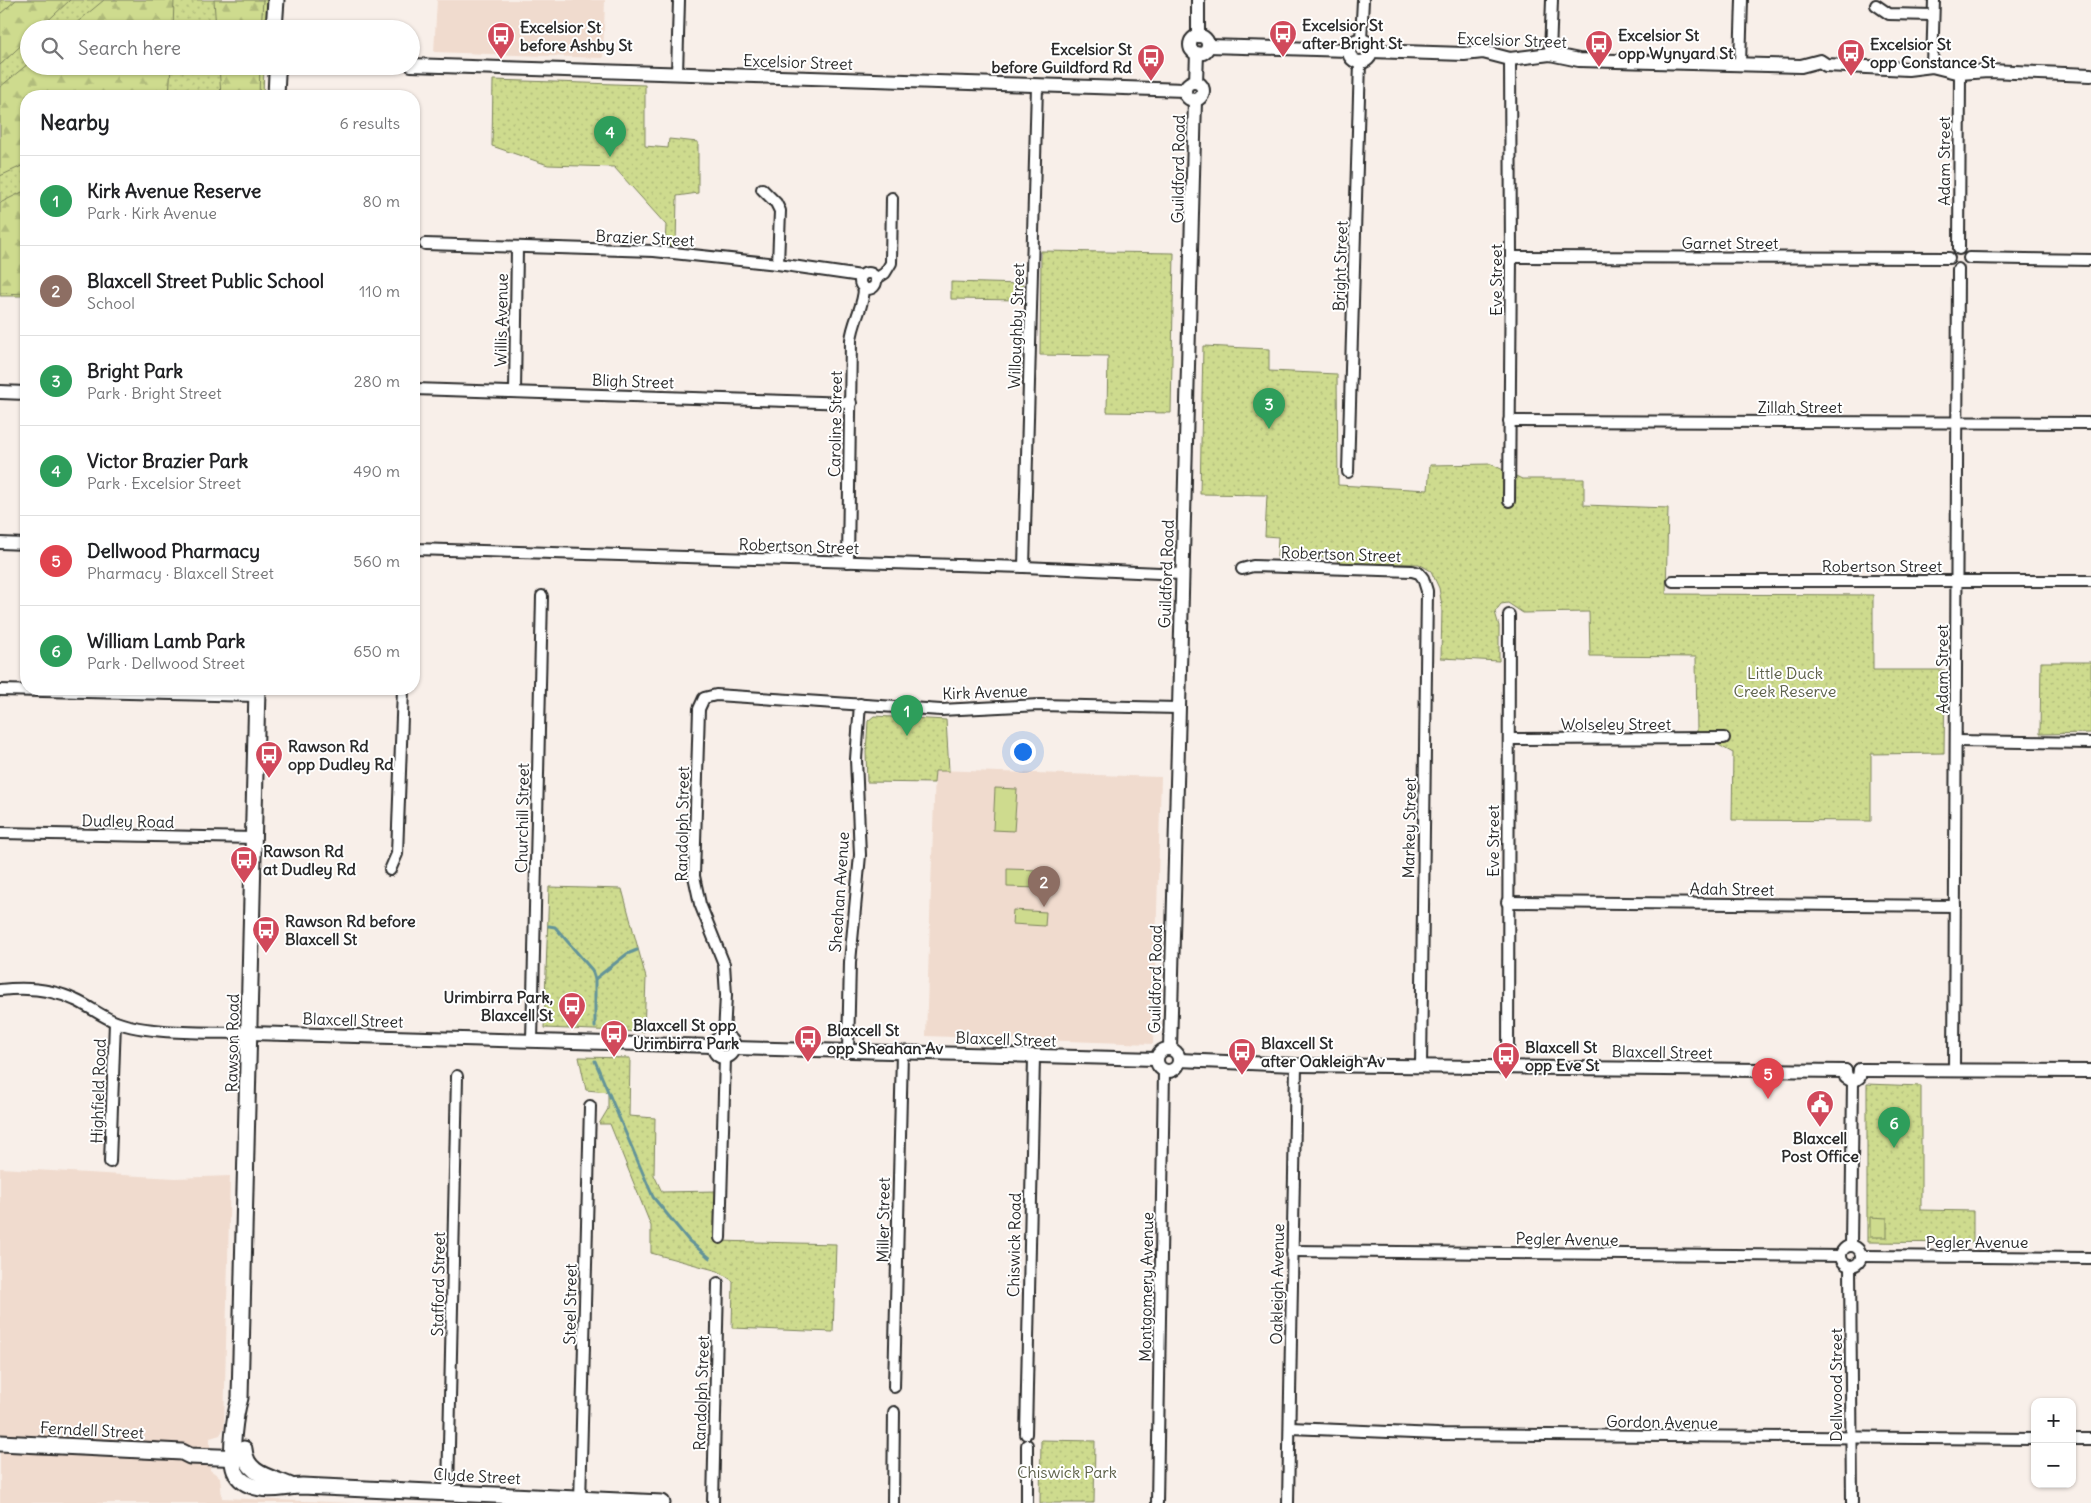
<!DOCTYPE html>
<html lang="en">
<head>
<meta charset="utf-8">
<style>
  :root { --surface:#fff; --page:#f6f6f6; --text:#202124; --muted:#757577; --line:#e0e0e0; --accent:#d1495b }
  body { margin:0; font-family:Delius,sans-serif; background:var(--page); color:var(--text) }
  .controls { position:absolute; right:15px; bottom:15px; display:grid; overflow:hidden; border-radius:10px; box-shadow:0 1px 4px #0004 }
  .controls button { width:45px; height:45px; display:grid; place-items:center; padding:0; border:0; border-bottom:1px solid var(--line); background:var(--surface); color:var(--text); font:25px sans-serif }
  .you { position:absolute; left:1022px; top:751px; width:18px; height:18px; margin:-12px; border:4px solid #fff; border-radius:50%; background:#1a73e8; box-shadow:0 0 0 8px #1a73e833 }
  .badge { display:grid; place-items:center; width:32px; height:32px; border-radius:50%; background:var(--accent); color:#fff; font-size:16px; font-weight:700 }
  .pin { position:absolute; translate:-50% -41px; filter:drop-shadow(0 1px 2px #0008) }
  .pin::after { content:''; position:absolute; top:26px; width:18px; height:15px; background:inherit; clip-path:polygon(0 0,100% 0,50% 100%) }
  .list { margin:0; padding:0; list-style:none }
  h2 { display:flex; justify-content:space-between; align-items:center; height:65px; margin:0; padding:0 20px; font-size:21px }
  h2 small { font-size:16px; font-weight:400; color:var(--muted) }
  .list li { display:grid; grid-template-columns:32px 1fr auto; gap:15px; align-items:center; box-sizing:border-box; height:90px; padding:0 20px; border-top:1px solid var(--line) }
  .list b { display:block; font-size:19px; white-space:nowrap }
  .list p { margin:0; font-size:16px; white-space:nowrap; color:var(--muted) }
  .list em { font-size:16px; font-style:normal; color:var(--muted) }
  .icon { flex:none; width:28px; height:28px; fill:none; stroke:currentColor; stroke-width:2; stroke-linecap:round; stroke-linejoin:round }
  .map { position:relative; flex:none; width:2091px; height:1503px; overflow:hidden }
  .search { position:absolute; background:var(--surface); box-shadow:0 1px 4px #0004; left:20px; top:20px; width:400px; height:55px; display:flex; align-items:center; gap:12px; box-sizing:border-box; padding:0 18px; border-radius:28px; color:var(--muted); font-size:19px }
  .panel { position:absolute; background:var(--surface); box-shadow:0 1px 4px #0004; left:20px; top:90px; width:400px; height:605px; border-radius:20px }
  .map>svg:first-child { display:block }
  .built { fill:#f0dbce }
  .grass { fill:url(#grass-dots); stroke:#7c835c }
  .forest { fill:url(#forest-firs); stroke:#7c835c }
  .garden { fill:#cedb8e; stroke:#7c835c }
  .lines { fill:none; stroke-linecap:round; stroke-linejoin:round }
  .stream { stroke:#639499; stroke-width:3 }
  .minor-casing { stroke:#2b2b2b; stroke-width:14 }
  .tertiary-casing { stroke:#2b2b2b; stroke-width:16 }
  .secondary-casing { stroke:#2b2b2b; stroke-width:19 }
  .minor { stroke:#fff; stroke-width:10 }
  .tertiary { stroke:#fff; stroke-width:12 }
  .secondary { stroke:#fff; stroke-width:15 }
  .labels { text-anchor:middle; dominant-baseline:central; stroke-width:4; stroke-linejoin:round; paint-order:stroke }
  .poi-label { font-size:16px; font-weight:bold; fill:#2b2b2b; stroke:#fff; text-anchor:start }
  .street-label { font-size:16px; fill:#2b2b2b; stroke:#fff }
  .park-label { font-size:16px; fill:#5c6049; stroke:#fff }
</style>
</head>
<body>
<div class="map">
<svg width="2091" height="1503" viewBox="0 0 2091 1503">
  <defs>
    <pattern id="grass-dots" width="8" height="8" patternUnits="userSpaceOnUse" patternTransform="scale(1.25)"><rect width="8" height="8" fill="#cedb8e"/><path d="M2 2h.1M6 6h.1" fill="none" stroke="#b1bc7b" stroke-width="1.8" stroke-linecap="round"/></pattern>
    <pattern id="forest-firs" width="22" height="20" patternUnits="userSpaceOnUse" patternTransform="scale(1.25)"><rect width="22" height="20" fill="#cedb8e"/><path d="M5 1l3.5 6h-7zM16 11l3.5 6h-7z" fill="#b1bc7b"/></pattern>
  </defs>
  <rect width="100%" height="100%" fill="#f8efe9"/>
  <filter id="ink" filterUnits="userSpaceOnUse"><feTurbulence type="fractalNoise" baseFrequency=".02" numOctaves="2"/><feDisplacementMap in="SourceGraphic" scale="10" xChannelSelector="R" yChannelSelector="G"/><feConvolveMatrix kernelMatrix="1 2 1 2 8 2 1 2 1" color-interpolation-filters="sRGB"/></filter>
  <g filter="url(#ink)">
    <g class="built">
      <path d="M437 0H605L603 58 434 52Z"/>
      <path d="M935 770 1161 777 1153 1044 926 1036Z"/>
      <path d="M0 1168 175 1178 230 1176 224 1428 220 1435 210 1438V1470L220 1477 222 1498 356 1503H0Z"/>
    </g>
    <g class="grass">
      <path d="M0 0H267L266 29H29V66H264L263 96H26V296H0Z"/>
      <path d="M493 80 645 85V146L668 148 669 139 698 142V193L677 196 676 247 665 246 666 225 614 167 548 165 492 146Z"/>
      <path d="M1041 251 1174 253 1171 413 1107 412 1108 356 1040 355Z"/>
      <path d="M951 282 1023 284 1022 300 951 299Z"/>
      <path d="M1203 346 1269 349V371L1337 374 1338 485 1428 490 1430 465 1491 464 1522 479H1584V505L1668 508 1666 594 1873 595V670H1945L1944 753 1871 754V821L1732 820 1733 753 1697 733 1696 657 1590 656 1589 612 1523 613 1508 603 1501 604 1495 612 1499 626V661L1441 658 1442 606 1439 588 1431 571 1419 564 1338 563 1337 558 1277 557 1278 537 1265 536 1267 495 1200 494Z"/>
      <path d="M2041 662H2091V733L2040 734Z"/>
      <path d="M874 716 946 720 949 771H935L934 783 867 782 866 752 868 721Z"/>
      <path d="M549 887 622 889 646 978 644 1032 544 1028Z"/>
      <path d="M579 1057 630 1058 629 1116 655 1118 654 1175 662 1192 717 1191V1241L836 1244 833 1332 732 1328 733 1281 718 1271 651 1253V1226L610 1124H599L608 1109V1092L586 1090Z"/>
      <path d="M1867 1084 1921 1086V1210L1973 1211V1243L1867 1242Z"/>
      <path d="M1041 1440 1095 1441 1094 1503H1040Z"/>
    </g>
    <g class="forest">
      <path d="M16 0H70L39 29H29V38L0 65V14Z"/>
      <path d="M104 0H174L173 29H69Z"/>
      <path d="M214 0H263L261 29H216Z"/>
      <path d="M29 63V66H171L169 96H26V164L0 176V87Z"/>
      <path d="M219 66H260L259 96H221Z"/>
      <path d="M26 190V294L0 293V203Z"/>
    </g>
    <g class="garden">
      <path d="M995 788 1017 789 1014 831 993 830Z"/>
      <path d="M1007 869 1040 870 1039 888 1007 887Z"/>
      <path d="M1013 910 1046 912 1045 926 1012 924Z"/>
      <path d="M1870 1217 1887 1218V1237H1870Z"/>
    </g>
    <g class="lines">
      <g class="stream">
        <path d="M549 926 555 927 592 970 595 979V1027"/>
        <path d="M595 979 627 954 637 950"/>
        <path d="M595 1061 653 1197 689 1241 710 1258"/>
      </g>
      <defs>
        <g id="minor">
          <path d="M1876 5 1889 14 1933 15"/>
          <path d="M1361 40 1363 0"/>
          <path d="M1550 54 1552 0"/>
          <path d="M1740 63 1742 0"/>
          <path d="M1932 66 1934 0"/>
          <path d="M677 74 679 0"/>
          <path d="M762 189 776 203 780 211 778 264"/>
          <path d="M425 244 654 251 778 264 861 276"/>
          <path d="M1959 249 1960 73"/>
          <path d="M1511 257 1949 258"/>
          <path d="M1969 258 2091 260"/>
          <circle cx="868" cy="281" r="8"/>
          <path d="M876 279 885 273 891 263 892 198"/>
          <path d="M414 389 851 403"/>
          <path d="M515 392 517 248"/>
          <path d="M1509 421 2091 423"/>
          <path d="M1348 472 1360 62"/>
          <path d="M1509 501 1511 257 1510 59"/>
          <path d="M0 543 26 544"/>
          <path d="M414 549 1024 567 1182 574"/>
          <path d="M848 562 851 340C853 321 864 306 864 288"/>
          <path d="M1024 567 1037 86"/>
          <path d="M1242 569 1253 566 1412 571 1419 573 1423 578 1427 591 1421 1066"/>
          <path d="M1673 581H2091"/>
          <path d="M0 690 257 696"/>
          <path d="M1509 739 1724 738"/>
          <path d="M1956 741 2091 743"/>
          <path d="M0 833 255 838"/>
          <path d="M390 870 397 854 403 689"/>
          <path d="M1507 902 1955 906"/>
          <path d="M0 990C26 987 51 988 75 1000 89 1006 102 1017 116 1022 150 1035 212 1032 250 1033"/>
          <path d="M724 1036 726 995 724 964 700 904 694 876 699 709 704 698 716 695 941 710 1039 705 1178 708"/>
          <path d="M532 1041 542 596"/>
          <path d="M848 1051 850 962 860 855 856 759 860 704"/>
          <path d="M1508 1067 1509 615"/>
          <path d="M1954 1070 1958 269"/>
          <path d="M110 1162 115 1022"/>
          <path d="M720 1238 725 1057"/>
          <circle cx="1851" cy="1256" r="10"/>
          <path d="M1851 1246 1853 1081"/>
          <path d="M1292 1251 1841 1256"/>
          <path d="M1862 1256 2091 1258"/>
          <path d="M1850 1266 1852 1503"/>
          <path d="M894 1387 902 1053"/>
          <path d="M1290 1428 1438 1434 2035 1439"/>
          <path d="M1026 1434 1034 1057"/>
          <path d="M2072 1439H2091"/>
          <path d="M448 1492 457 1076"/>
          <path d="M580 1503 590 1106"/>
          <path d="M713 1503 718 1283"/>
          <path d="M893 1503 894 1412"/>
          <path d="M1027 1503V1445"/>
          <path d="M1157 1503 1164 1071"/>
          <path d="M1288 1503 1296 1065"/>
        </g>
        <g id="tertiary">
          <path d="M1198 36V0"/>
          <circle cx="1199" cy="45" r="9"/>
          <circle cx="1360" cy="51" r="11"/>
          <path d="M1208 46 1349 50"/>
          <path d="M1371 51 1464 54 1483 52 1510 59 1550 54 1579 60 1801 66 1820 61 1826 65 1908 69 1932 66 1960 73 1988 71 2091 75"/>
          <path d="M411 65 1185 90"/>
          <circle cx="1194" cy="91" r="9"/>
          <path d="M1196 82 1197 53"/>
          <path d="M0 392 26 393"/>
          <path d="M250 1033 713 1046"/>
          <circle cx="724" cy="1047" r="10"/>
          <path d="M734 1048 1156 1059"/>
          <circle cx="1168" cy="1060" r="11"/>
          <path d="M1170 1049 1195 100"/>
          <path d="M1179 1060 1296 1065 1845 1071"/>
          <path d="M1860 1070 2091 1071"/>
          <path d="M1845 1071 1846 1077 1853 1081 1859 1077 1860 1070"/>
        </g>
        <g id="secondary">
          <path d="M274 29 276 0"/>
          <path d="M276 96 277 74 279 66"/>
          <path d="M257 689 240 1398C235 1414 229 1456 235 1471 239 1481 250 1486 260 1488 274 1491 288 1486 302 1486L662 1503"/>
          <path d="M0 1443 182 1452 190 1456 245 1458"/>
          <path d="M244 1449C246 1475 271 1477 291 1486"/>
        </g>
      </defs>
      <use href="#minor" class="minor-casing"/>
      <use href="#tertiary" class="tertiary-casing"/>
      <use href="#secondary" class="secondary-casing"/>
      <use href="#minor" class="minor"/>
      <use href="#tertiary" class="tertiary"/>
      <use href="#secondary" class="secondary"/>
    </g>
  </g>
  <defs>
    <symbol id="bus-pin" viewBox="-11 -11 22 30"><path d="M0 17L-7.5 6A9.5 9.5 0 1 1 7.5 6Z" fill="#d1495b" stroke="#fff"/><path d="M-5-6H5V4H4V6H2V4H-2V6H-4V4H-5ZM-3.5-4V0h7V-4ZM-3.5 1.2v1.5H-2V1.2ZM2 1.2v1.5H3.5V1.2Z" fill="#fff"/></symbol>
    <symbol id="civic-pin" viewBox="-11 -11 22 30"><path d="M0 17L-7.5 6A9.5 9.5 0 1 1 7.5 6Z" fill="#d1495b" stroke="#fff"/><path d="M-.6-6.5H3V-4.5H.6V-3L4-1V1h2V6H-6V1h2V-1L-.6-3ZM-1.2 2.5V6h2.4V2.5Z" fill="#fff"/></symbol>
  </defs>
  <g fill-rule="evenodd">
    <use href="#bus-pin" x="1267" y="18" width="32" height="43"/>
    <use href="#bus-pin" x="485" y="20" width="32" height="43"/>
    <use href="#bus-pin" x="1583" y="28" width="32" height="43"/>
    <use href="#bus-pin" x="1835" y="37" width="32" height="43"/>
    <use href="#bus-pin" x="1135" y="42" width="32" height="43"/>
    <use href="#bus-pin" x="253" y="739" width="32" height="43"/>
    <use href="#bus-pin" x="228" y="844" width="32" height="43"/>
    <use href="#bus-pin" x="250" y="914" width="32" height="43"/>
    <use href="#bus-pin" x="556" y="990" width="32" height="43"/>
    <use href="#bus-pin" x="598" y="1018" width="32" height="43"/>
    <use href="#bus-pin" x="792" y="1023" width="32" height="43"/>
    <use href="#bus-pin" x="1226" y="1036" width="32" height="43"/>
    <use href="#bus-pin" x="1490" y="1040" width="32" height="43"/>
    <use href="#civic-pin" x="1804" y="1088" width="32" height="43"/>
  </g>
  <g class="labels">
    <g class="poi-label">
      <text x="1302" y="25">Excelsior St<tspan x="1302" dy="18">after Bright St</tspan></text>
      <text x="520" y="27">Excelsior St<tspan x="520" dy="18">before Ashby St</tspan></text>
      <text x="1618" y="35">Excelsior St<tspan x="1618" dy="18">opp Wynyard St</tspan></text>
      <text x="1870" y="44">Excelsior St<tspan x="1870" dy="18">opp Constance St</tspan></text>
      <text x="1132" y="49" text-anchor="end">Excelsior St<tspan x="1132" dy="18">before Guildford Rd</tspan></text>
      <text x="288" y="746">Rawson Rd<tspan x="288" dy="18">opp Dudley Rd</tspan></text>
      <text x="263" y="851">Rawson Rd<tspan x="263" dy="18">at Dudley Rd</tspan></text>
      <text x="285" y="921">Rawson Rd before<tspan x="285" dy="18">Blaxcell St</tspan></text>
      <text x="553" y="997" text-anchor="end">Urimbirra Park,<tspan x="553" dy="18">Blaxcell St</tspan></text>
      <text x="633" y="1025">Blaxcell St opp<tspan x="633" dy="18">Urimbirra Park</tspan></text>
      <text x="827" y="1030">Blaxcell St<tspan x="827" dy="18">opp Sheahan Av</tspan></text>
      <text x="1261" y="1043">Blaxcell St<tspan x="1261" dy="18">after Oakleigh Av</tspan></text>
      <text x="1525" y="1047">Blaxcell St<tspan x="1525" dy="18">opp Eve St</tspan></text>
      <text x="1820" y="1138" text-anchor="middle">Blaxcell<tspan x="1820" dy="18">Post Office</tspan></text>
    </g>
    <g class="street-label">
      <text transform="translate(1512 40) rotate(2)">Excelsior Street</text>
      <text transform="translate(798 62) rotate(2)">Excelsior Street</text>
      <text transform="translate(1944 161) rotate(-90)">Adam Street</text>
      <text transform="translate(1178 169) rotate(-89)">Guildford Road</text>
      <text transform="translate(645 238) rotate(3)">Brazier Street</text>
      <text x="1730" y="243">Garnet Street</text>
      <text transform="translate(1340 266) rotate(-88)">Bright Street</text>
      <text transform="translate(1496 280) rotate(-90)">Eve Street</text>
      <text transform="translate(501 320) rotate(-89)">Willis Avenue</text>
      <text transform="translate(1016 326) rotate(-88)">Willoughby Street</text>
      <text transform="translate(633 381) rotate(2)">Bligh Street</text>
      <text x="1800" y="407">Zillah Street</text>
      <text transform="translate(835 424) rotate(-89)">Caroline Street</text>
      <text transform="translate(799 546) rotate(2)">Robertson Street</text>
      <text transform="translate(1341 554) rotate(2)">Robertson Street</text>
      <text x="1882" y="566">Robertson Street</text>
      <text transform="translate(1166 574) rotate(-88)">Guildford Road</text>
      <text transform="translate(1942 669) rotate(-90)">Adam Street</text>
      <text transform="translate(985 692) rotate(-2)">Kirk Avenue</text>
      <text x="1616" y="724">Wolseley Street</text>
      <text transform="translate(522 818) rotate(-89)">Churchill Street</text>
      <text transform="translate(128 821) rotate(1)">Dudley Road</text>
      <text transform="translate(682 824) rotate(-89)">Randolph Street</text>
      <text transform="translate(1409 828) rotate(-89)">Markey Street</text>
      <text transform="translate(1493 841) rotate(-90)">Eve Street</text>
      <text transform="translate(1732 889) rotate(1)">Adah Street</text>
      <text transform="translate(839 892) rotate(-86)">Sheahan Avenue</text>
      <text transform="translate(1155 979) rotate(-89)">Guildford Road</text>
      <text transform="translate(353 1020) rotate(2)">Blaxcell Street</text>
      <text transform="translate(1006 1039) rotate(2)">Blaxcell Street</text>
      <text transform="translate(232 1043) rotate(-89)">Rawson Road</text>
      <text transform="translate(1662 1052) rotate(1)">Blaxcell Street</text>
      <text transform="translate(98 1091) rotate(-88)">Highfield Road</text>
      <text transform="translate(883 1220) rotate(-89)">Miller Street</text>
      <text transform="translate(1567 1239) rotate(1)">Pegler Avenue</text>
      <text x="1977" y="1242">Pegler Avenue</text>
      <text transform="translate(1014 1245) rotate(-89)">Chiswick Road</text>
      <text transform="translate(438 1284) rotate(-89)">Stafford Street</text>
      <text transform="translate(1277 1284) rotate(-89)">Oakleigh Avenue</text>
      <text transform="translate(1146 1287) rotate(-89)">Montgomery Avenue</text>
      <text transform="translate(570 1304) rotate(-89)">Steel Street</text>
      <text transform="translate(1836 1385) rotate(-90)">Dellwood Street</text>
      <text transform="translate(701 1393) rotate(-88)">Randolph Street</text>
      <text transform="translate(1662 1422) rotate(1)">Gordon Avenue</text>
      <text transform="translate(92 1430) rotate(3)">Ferndell Street</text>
      <text transform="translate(477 1476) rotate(3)">Clyde Street</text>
    </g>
    <g class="park-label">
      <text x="1785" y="673">Little Duck<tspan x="1785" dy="18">Creek Reserve</tspan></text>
      <text x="1067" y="1472">Chiswick Park</text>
    </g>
  </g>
</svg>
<div class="controls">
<button>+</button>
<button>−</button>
</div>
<div class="you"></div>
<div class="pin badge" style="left:907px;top:736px;background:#2e9e5b">1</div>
<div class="pin badge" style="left:1044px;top:907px;background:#8d6e63">2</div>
<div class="pin badge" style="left:1269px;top:429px;background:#2e9e5b">3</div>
<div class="pin badge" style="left:610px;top:157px;background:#2e9e5b">4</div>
<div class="pin badge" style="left:1768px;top:1099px;background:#e0444e">5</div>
<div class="pin badge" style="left:1894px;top:1148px;background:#2e9e5b">6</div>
<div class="search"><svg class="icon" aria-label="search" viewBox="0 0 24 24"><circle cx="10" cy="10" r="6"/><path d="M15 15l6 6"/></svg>Search here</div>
<section class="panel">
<h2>Nearby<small>6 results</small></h2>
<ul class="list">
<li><span class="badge" style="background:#2e9e5b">1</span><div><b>Kirk Avenue Reserve</b><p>Park · Kirk Avenue</p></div><em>80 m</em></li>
<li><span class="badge" style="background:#8d6e63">2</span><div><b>Blaxcell Street Public School</b><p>School</p></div><em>110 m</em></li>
<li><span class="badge" style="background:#2e9e5b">3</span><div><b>Bright Park</b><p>Park · Bright Street</p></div><em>280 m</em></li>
<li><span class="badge" style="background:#2e9e5b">4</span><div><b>Victor Brazier Park</b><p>Park · Excelsior Street</p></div><em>490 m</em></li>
<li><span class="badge" style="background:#e0444e">5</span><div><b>Dellwood Pharmacy</b><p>Pharmacy · Blaxcell Street</p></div><em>560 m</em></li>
<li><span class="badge" style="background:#2e9e5b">6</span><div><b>William Lamb Park</b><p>Park · Dellwood Street</p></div><em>650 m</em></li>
</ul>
</section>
</div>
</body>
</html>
